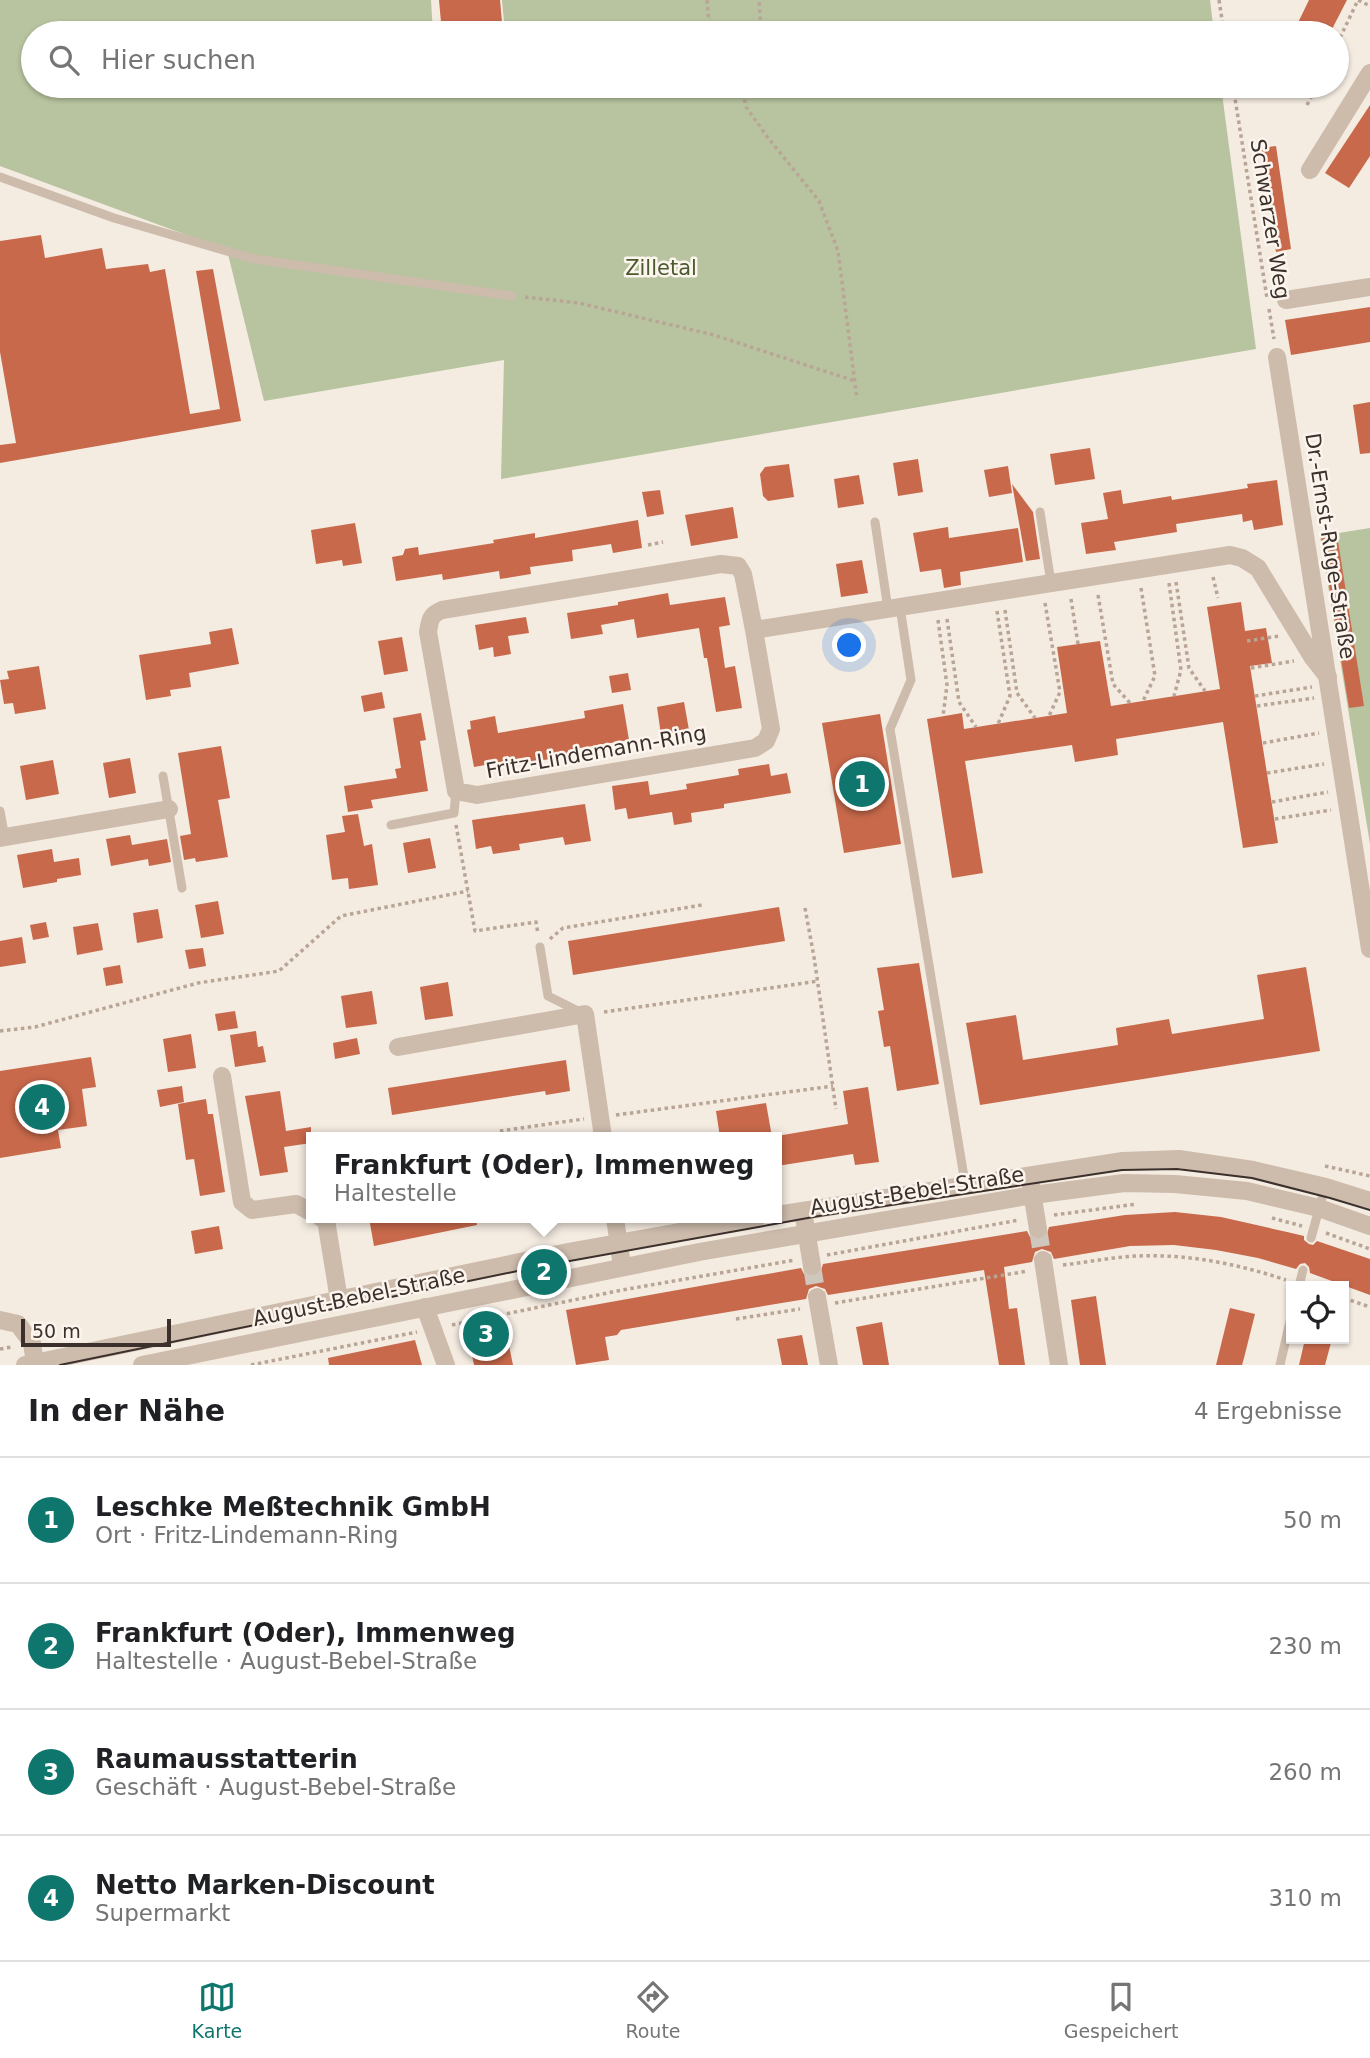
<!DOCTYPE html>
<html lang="de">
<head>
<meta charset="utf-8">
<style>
  :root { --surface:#fff; --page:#f6f6f6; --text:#202124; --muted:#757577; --line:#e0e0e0; --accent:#0f766e }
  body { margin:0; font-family:"DejaVu Sans",sans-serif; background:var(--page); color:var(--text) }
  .controls { position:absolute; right:21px; bottom:21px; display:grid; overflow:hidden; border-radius:0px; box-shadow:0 2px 5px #0004 }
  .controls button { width:63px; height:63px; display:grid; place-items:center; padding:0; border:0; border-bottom:2px solid var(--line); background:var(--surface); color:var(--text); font:35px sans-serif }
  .scale { position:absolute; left:21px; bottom:18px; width:150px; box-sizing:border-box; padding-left:7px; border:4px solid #3b302b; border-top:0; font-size:19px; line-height:24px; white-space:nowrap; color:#3b302b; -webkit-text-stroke:5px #fbf5ee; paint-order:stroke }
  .you { position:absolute; left:850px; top:646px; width:24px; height:24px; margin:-18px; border:5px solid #fff; border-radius:50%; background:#1a73e8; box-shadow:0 0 0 10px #1a73e833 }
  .badge { display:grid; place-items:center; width:46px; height:46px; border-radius:50%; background:var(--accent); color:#fff; font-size:23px; font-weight:700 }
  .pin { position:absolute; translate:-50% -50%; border:4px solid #fff; box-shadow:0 2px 7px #0006 }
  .popup { position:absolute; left:306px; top:1132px; width:476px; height:91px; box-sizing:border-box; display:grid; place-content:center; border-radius:0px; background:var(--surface); filter:drop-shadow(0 2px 5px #0005); font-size:23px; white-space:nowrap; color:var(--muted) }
  .popup b { font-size:26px; color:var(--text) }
  .popup::after { content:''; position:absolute; left:50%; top:100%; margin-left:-14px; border:14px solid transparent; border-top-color:var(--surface) }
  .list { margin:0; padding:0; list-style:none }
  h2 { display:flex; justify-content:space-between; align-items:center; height:91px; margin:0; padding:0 28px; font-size:30px }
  h2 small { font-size:23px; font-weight:400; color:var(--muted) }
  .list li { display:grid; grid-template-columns:46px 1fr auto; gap:21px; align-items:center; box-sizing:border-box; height:126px; padding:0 28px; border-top:2px solid var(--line) }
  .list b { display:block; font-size:26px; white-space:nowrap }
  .list p { margin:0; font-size:23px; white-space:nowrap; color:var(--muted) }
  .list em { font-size:23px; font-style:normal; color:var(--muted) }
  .icon { flex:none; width:38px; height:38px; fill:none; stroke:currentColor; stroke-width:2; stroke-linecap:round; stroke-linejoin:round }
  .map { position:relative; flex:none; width:1370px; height:1365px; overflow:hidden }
  .search { position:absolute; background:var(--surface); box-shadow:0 2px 5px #0004; left:21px; right:21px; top:21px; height:77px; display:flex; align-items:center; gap:18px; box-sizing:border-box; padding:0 24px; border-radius:38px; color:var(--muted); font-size:26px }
  .sheet { height:595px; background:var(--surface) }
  nav { display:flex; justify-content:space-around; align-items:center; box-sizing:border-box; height:98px; border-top:2px solid var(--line); background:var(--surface); font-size:19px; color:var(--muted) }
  nav a { display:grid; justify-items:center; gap:4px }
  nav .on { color:var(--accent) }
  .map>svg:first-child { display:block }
  .green { fill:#b8c4a0 }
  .building { fill:#c8694b }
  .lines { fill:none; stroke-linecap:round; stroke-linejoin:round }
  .minor-tunnel { stroke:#cfc6bd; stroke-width:18; stroke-dasharray:18 9; stroke-linecap:butt }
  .path { stroke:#b9a596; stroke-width:3.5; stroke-dasharray:3.5 3.5; stroke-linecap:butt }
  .service { stroke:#cdbbac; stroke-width:9 }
  .minor { stroke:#cdbbac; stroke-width:18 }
  .tertiary { stroke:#cdbbac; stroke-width:18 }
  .tram { stroke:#3b302b; stroke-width:2 }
  .labels { text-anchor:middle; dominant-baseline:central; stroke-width:5; stroke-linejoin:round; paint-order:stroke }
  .street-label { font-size:21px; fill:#3b302b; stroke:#fbf5ee }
  .park-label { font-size:21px; fill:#4a5a2e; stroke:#fbf5ee }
</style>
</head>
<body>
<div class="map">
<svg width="1370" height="1365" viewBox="0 0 1370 1365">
  <rect width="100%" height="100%" fill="#f4ebe1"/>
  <g class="green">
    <path d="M0 0H431L433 33H33V86H437L438 92 506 86H1221L1256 349 501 479 504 360 264 401 227 250 0 166Z"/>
    <path d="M502 0H1210L1214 33H505Z"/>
    <path d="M1370 528V844L1320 536Z"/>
  </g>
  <g class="building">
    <path d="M439 0H500L503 33H442Z"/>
    <path d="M1309 0H1347L1330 33H1293Z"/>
    <path d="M1370 105V156L1349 188 1325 173Z"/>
    <path d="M1276 146 1291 249 1276 252 1260 148Z"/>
    <path d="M41 235 45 258 102 248 106 269 148 264 150 272 165 269 190 414 220 409 196 271 213 269 241 421 0 463V445L16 443 0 352V241Z"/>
    <path d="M1370 307V342L1291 355 1285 320Z"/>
    <path d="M1370 402V453L1360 454 1353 405Z"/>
    <path d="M1090 448 1095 479 1055 485 1050 454Z"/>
    <path d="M918 459 923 492 898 496 893 463Z"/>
    <path d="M789 464 794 497 768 501 763 496 760 474 765 467Z"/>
    <path d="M1008 466 1012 493 989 497 984 470Z"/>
    <path d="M859 475 864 504 838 508 834 479Z"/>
    <path d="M1277 480 1283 525 1254 530 1252 520 1243 522 1242 514 1176 524 1177 532 1114 542 1116 550 1086 554 1081 523 1108 519 1103 493 1121 490 1123 504 1171 496 1172 500 1248 488 1247 484Z"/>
    <path d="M1012 484 1033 512 1040 559 1026 561Z"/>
    <path d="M660 490 664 514 647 517 642 492Z"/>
    <path d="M733 507 738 538 691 546 685 515Z"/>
    <path d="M638 520 642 548 613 553 611 544 572 550 573 561 530 567 531 574 500 579 499 571 443 580 442 574 396 581 392 557 403 555 405 549 418 547 419 555 494 543 493 540 535 533V538Z"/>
    <path d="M355 523 362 563 343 566 342 560 316 564 311 530Z"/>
    <path d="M948 527 949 538 1018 528 1023 562 960 572 961 585 944 588 941 569 920 572 913 533Z"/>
    <path d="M1337 535 1364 706 1349 708 1321 537Z"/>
    <path d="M862 560 868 593 841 597 836 564Z"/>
    <path d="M668 593 670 605 725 597 730 625 719 627 725 668 735 666 742 708 716 712 707 658H704L699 628 637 638 634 619 601 625 603 634 571 639 567 613 618 605V602Z"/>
    <path d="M1241 602 1245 631 1266 628 1272 663 1250 666 1278 843 1243 848 1223 722 1116 739 1118 755 1075 762 1072 745 965 761 983 873 952 878 927 719 962 713 964 729 1067 713 1057 647 1100 641 1111 706 1220 689 1207 607Z"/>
    <path d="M526 617 529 633 508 636 511 654 494 657 493 647 479 650 475 625Z"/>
    <path d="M232 628 239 664 189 673 191 687 170 690 171 696 146 700 139 655 211 644 209 632Z"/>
    <path d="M402 637 408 671 384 675 378 641Z"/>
    <path d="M39 666 46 709 15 714 13 703 4 704 0 680 9 679 7 671Z"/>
    <path d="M628 673 631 690 612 693 609 676Z"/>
    <path d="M382 692 385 708 364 712 361 696Z"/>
    <path d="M684 702 689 730 661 735 657 707Z"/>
    <path d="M623 704 629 740 568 750 569 756 531 762 530 757 474 767 467 730 471 729 470 721 495 716 498 733 585 718 584 711Z"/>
    <path d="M421 713 426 740 420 741 428 791 371 800 373 808 348 812 344 786 397 778 395 769 401 768 393 718Z"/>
    <path d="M880 714 901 844 844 853 822 723Z"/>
    <path d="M221 746 230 798 218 800 228 857 196 862 195 858 184 860 180 836 191 834 178 753Z"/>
    <path d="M130 758 136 793 109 798 103 763Z"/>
    <path d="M53 760 59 794 26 800 20 766Z"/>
    <path d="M769 764 771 776 787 773 791 793 724 804V808L691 813 692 822 674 825 672 812 628 819 626 808 615 810 612 786 648 781 650 795 687 789 686 784 739 775 738 769Z"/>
    <path d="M585 804 591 841 565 845 563 837 519 844 520 850 493 854 491 846 476 849 472 820Z"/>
    <path d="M358 814 364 846 372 844 378 885 349 889 348 878 332 880 326 835 345 832 342 816Z"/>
    <path d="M130 835 132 845 167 839 171 862 149 866 148 859 111 866 106 839Z"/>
    <path d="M430 838 436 868 408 873 403 843Z"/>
    <path d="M52 849 54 862 79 858 81 875 57 879V882L23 888 17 855Z"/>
    <path d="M218 901 224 934 201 938 195 905Z"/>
    <path d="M779 907 785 941 573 975 568 941Z"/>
    <path d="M158 909 163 938 137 943 133 913Z"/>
    <path d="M46 922 49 937 33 940 30 925Z"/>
    <path d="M98 923 103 950 77 955 73 927Z"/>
    <path d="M22 937 26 963 0 967V941Z"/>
    <path d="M203 948 206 966 189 969 185 950Z"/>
    <path d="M919 963 939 1084 897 1091 890 1046 884 1047 878 1011 884 1010 877 968Z"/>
    <path d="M120 965 123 983 106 986 103 968Z"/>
    <path d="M1306 967 1320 1051 980 1105 966 1023 1016 1015 1023 1060 1118 1045 1116 1028 1169 1019 1172 1034 1264 1019 1257 975Z"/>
    <path d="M448 982 453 1016 425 1020 420 987Z"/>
    <path d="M372 991 377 1024 346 1028 341 996Z"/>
    <path d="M235 1011 238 1028 218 1031 215 1014Z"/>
    <path d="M256 1031 258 1047 263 1046 266 1062 235 1067 230 1035Z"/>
    <path d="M191 1034 196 1068 168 1072 163 1039Z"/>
    <path d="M357 1038 360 1054 335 1059 333 1043Z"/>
    <path d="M91 1057 96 1087 82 1089 87 1126 58 1130 61 1148 0 1158V1071Z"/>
    <path d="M566 1060 570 1091 546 1095 545 1091 392 1115 388 1088Z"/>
    <path d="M182 1086 184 1102 160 1107 157 1090Z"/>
    <path d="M868 1087 879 1162 855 1165 853 1154 777 1166V1136L848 1124 843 1091Z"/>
    <path d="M280 1091 286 1131 311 1127V1143L284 1147 288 1172 260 1176 245 1096Z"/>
    <path d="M206 1099 208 1114H213L225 1192 200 1196 194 1159 186 1160 178 1104Z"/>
    <path d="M766 1103 772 1137H720L716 1111Z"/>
    <path d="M1175 1212 1221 1217 1287 1232 1304 1236V1240L1309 1244 1313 1245 1317 1241 1370 1259V1295L1310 1273 1309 1267 1305 1263 1300 1264 1296 1269 1258 1258 1216 1250 1174 1245 1130 1246 1054 1259 1051 1252 1042 1249 1035 1252 1032 1262 1004 1267 1009 1309 1017 1308 1025 1365H999L984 1270 828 1295 825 1289 816 1286 809 1289 806 1299 621 1330 617 1335 605 1337 609 1360 576 1365 566 1310 801 1268 804 1274 813 1277 820 1274 823 1264 1027 1231 1030 1237 1039 1240 1046 1237 1049 1227 1125 1215Z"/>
    <path d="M369 1218H476L477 1225 374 1246Z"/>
    <path d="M219 1226 223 1249 195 1254 191 1231Z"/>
    <path d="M1096 1296 1106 1365H1080L1071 1300Z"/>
    <path d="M1230 1308 1255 1314 1244 1358 1242 1365H1216Z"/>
    <path d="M504 1322 513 1365H474L467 1330Z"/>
    <path d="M882 1322 889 1365H863L856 1327Z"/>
    <path d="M802 1335 808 1365H782L777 1339Z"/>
    <path d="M1305 1339H1332L1325 1365H1299Z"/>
    <path d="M415 1340 422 1365H329L328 1358Z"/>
  </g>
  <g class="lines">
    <g class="minor-tunnel">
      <path d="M1038 1229 1043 1260"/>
      <path d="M812 1266 817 1297"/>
    </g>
    <g class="path">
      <path d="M707 0 710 33"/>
      <path d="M1219 0 1224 33"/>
      <path d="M759 33 761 31 759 0"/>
      <path d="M1337 44 1358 0 1370 6"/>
      <path d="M742 86 746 107 769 139 819 201 838 251 857 399"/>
      <path d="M1233 86 1267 298"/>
      <path d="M1307 105 1317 86"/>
      <path d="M525 297 579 303 714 335 855 381"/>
      <path d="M1269 309 1274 339"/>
      <path d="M648 545 663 542"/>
      <path d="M1213 577 1218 598"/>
      <path d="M1176 582 1189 668 1205 691"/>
      <path d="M1169 583 1181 670 1174 696"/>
      <path d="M1141 588 1155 676 1143 701"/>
      <path d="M1098 595 1113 684 1130 703"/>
      <path d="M1071 599 1078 644"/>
      <path d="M1045 603 1060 692 1049 716"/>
      <path d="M1005 610 1017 693 1035 718"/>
      <path d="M997 611 1010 696 998 724"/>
      <path d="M947 619 959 702 976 727"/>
      <path d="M938 620 947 685 943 716"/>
      <path d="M1247 641 1279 636"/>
      <path d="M1251 668 1294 661"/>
      <path d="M1255 696 1312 687"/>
      <path d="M1257 706 1314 698"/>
      <path d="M1263 743 1319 733"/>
      <path d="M1267 773 1324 764"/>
      <path d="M1272 802 1328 792"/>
      <path d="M1275 819 1331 810"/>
      <path d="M456 825 475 931 536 922 538 934"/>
      <path d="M805 908 814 957 836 1109"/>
      <path d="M550 939 563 928 702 905"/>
      <path d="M604 1012 818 981"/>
      <path d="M0 1031 35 1027 198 983 279 971 341 916 468 891"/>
      <path d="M616 1115 833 1086"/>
      <path d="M500 1137 499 1131 584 1119"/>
      <path d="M1325 1166 1370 1176"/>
      <path d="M1054 1215 1137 1204"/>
      <path d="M1272 1218 1302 1226"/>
      <path d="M1326 1233 1370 1249"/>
      <path d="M827 1255 1019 1220"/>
      <path d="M1063 1265C1088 1262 1113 1257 1138 1256 1189 1254 1238 1264 1286 1280"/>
      <path d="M1344 1298 1370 1307"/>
      <path d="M835 1303 1028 1271"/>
      <path d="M736 1319 800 1309"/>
      <path d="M452 1325 622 1290 795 1260"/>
      <path d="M0 1349 12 1347"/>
      <path d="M251 1365 417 1332"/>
    </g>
    <g class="service">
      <path d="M0 177 114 218 254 259 512 296"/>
      <path d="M1040 512 1051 583"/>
      <path d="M875 522 888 609"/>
      <path d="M900 607 911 680 890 729 966 1189"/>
      <path d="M163 776 182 888"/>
      <path d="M0 811 5 838"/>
      <path d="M391 825 454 813 456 791"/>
      <path d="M540 947 548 996 580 1012"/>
      <path d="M1311 1238 1325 1187"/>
      <path d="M1299 1286 1303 1270"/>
      <path d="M1280 1365 1291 1317"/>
    </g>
    <g class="minor">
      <path d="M1310 170 1370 73"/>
      <path d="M1286 300 1370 287"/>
      <path d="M1277 357 1370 949"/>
      <path d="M754 630 771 729 766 741 755 748 477 795 456 791 428 632C430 620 430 615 442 610L721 564 738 566 743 574 754 630 1230 555 1242 558 1258 568 1313 658 1328 677"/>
      <path d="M0 838 169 809"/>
      <path d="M398 1047 585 1014 603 1137"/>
      <path d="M222 1076 242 1202 252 1210 296 1204 311 1212"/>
      <path d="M1030 1180 1038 1229"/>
      <path d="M803 1211 812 1266"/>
      <path d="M321 1218 326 1220 339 1300"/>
      <path d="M615 1218 622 1266"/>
      <path d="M1043 1260 1059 1365"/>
      <path d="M817 1297 829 1365"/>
      <path d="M425 1307 446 1365"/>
      <path d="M0 1320 18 1324 32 1343 35 1363"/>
    </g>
    <g class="tertiary">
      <path d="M777 1215 1123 1161 1179 1159 1253 1170 1326 1187 1370 1201"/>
      <path d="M25 1365 568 1252 757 1218"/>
      <path d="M142 1365 699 1252 1033 1195 1124 1183 1175 1184 1247 1191 1319 1208 1370 1226"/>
    </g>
    <path class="tram" d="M60 1365 542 1266 819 1216 1122 1170 1177 1169 1252 1178 1330 1198 1370 1210"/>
  </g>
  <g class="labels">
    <g class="street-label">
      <text transform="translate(1270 219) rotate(81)">Schwarzer Weg</text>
      <text transform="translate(1330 546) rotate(81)">Dr.-Ernst-Ruge-Straße</text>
      <text transform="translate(596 752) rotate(-10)">Fritz-Lindemann-Ring</text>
      <text transform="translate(917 1191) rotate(-9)">August-Bebel-Straße</text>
      <text transform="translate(359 1297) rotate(-12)">August-Bebel-Straße</text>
    </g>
    <g class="park-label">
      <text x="661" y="268">Zilletal</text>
    </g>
  </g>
</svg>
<div class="controls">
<button><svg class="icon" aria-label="locate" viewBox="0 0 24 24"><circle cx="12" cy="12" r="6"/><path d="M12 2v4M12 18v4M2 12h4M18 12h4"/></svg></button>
</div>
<div class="scale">50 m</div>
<div class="you"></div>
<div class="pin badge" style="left:862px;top:784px">1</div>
<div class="pin badge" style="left:544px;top:1272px">2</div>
<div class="popup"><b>Frankfurt (Oder), Immenweg</b>Haltestelle</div>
<div class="pin badge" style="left:486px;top:1334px">3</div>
<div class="pin badge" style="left:42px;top:1107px">4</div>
<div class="search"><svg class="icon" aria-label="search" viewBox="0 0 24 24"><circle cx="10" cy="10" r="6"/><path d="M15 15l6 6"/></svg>Hier suchen</div>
</div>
<section class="sheet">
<h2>In der Nähe<small>4 Ergebnisse</small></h2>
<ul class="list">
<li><span class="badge">1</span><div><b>Leschke Meßtechnik GmbH</b><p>Ort · Fritz-Lindemann-Ring</p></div><em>50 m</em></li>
<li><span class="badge">2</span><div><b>Frankfurt (Oder), Immenweg</b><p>Haltestelle · August-Bebel-Straße</p></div><em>230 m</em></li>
<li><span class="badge">3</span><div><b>Raumausstatterin</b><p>Geschäft · August-Bebel-Straße</p></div><em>260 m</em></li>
<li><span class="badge">4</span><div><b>Netto Marken-Discount</b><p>Supermarkt</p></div><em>310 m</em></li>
</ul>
</section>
<nav>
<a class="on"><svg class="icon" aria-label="map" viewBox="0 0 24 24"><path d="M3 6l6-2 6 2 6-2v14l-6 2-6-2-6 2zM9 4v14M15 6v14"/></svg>Karte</a>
<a><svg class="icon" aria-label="directions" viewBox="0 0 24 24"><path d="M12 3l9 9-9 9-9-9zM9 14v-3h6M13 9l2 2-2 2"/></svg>Route</a>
<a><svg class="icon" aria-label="saved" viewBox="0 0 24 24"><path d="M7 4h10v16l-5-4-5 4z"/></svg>Gespeichert</a>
</nav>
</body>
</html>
